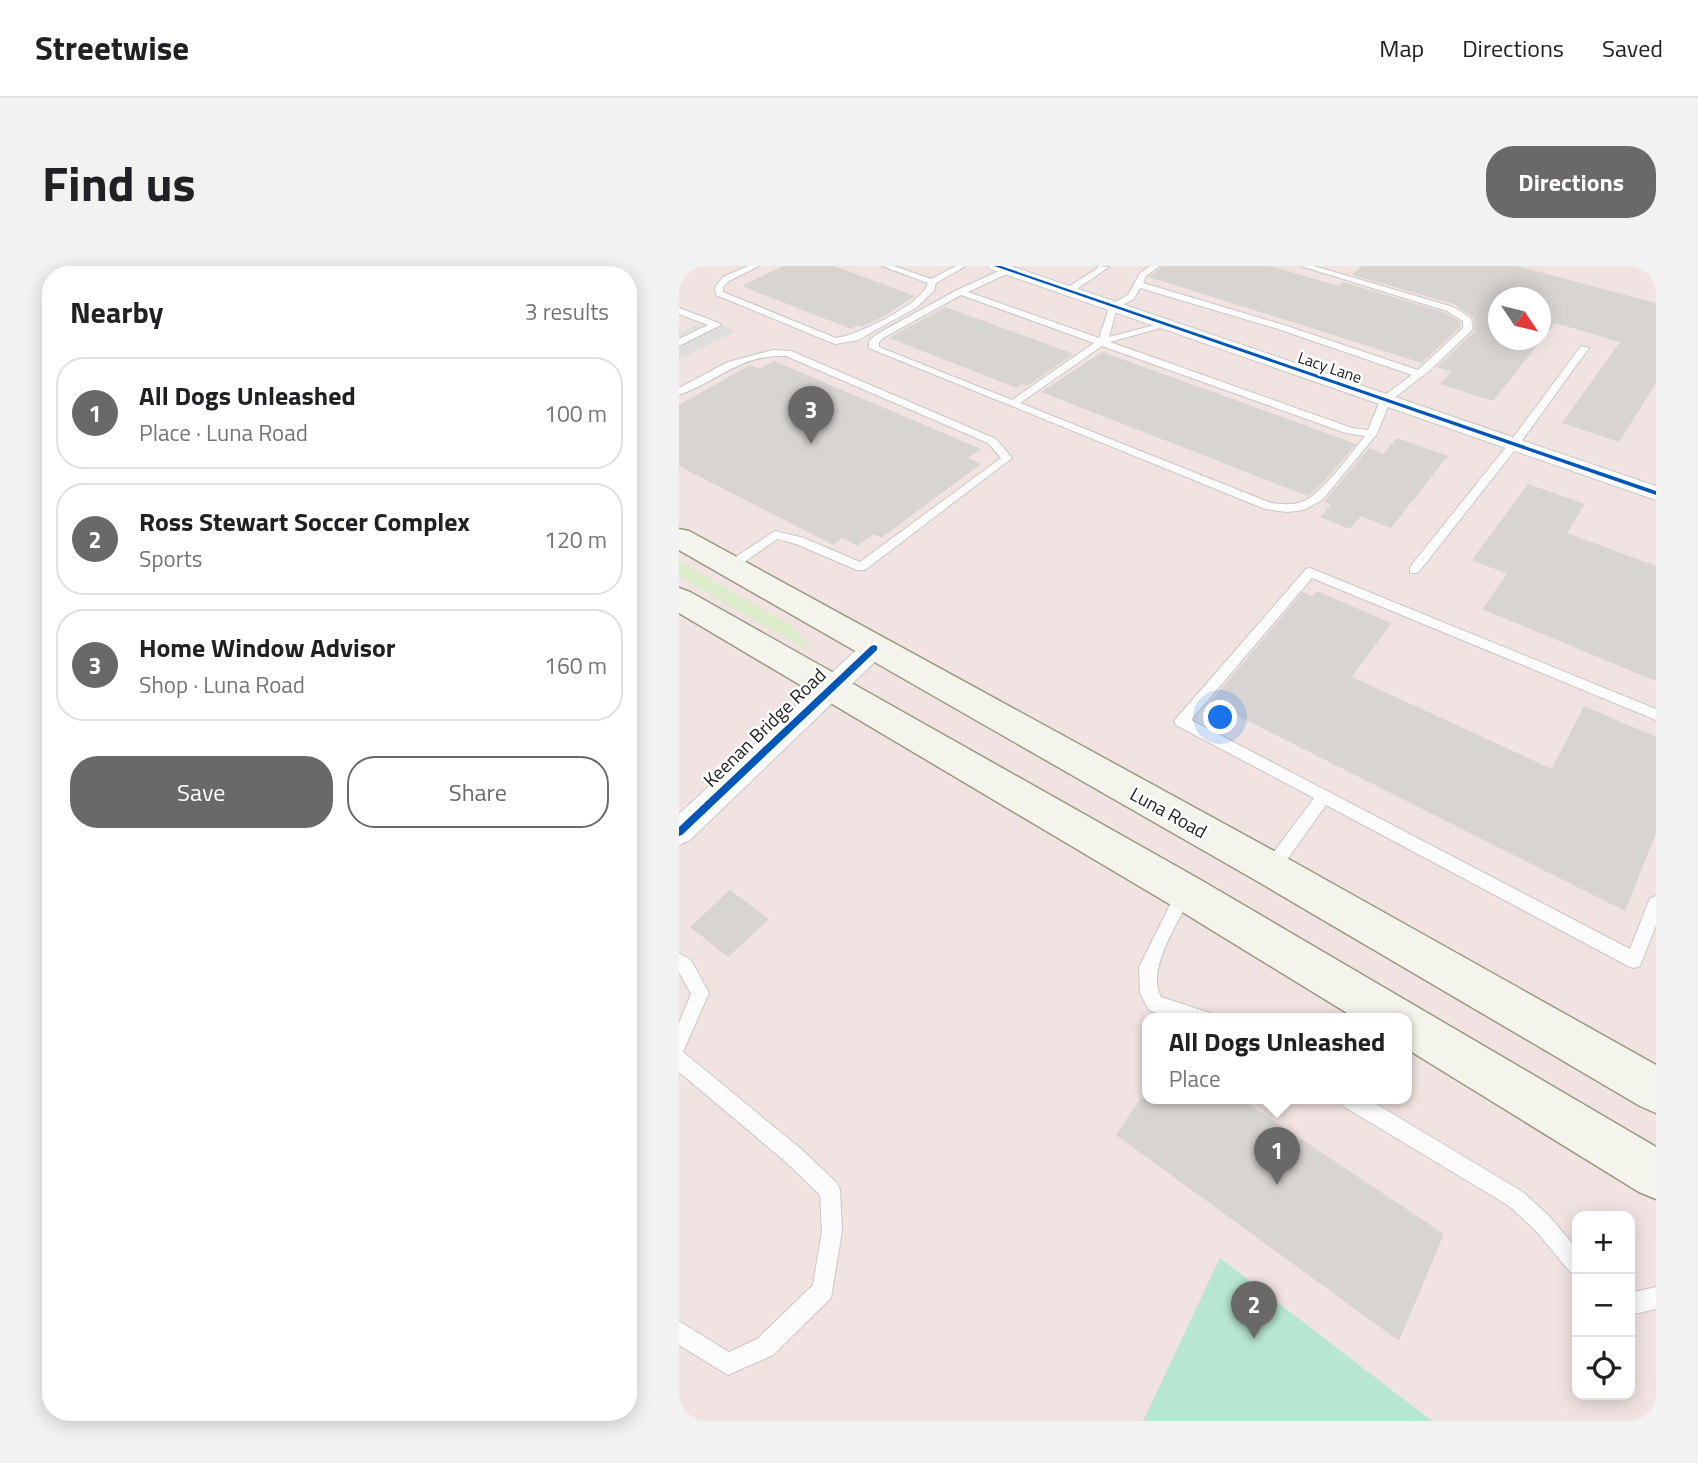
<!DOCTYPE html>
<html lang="en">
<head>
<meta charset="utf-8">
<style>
  :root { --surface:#fff; --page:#f2f2f2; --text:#202124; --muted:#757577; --line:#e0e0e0; --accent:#6a6968 }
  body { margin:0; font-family:"Titillium Web",sans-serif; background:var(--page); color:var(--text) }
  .controls { position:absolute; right:21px; bottom:21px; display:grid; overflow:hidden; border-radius:14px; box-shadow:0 4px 18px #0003 }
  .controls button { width:63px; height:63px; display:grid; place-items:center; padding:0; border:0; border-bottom:2px solid var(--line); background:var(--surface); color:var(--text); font:35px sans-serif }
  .compass { position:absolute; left:809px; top:21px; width:63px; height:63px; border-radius:50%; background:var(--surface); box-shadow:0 4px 18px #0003; rotate:125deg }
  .you { position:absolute; left:542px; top:452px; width:24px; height:24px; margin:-18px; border:5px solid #fff; border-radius:50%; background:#1a73e8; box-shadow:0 0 0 10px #1a73e833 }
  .badge { display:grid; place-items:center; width:46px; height:46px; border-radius:50%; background:var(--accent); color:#fff; font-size:23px; font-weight:700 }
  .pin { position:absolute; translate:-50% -58px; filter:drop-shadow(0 2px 4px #0008) }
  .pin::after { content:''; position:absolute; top:37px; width:24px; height:21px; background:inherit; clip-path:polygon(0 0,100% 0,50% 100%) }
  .popup { position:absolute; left:463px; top:747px; width:270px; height:91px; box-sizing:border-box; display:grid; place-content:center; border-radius:14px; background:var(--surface); filter:drop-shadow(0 2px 5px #0005); font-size:23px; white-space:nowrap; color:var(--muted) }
  .popup b { font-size:26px; color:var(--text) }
  .popup::after { content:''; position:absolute; left:50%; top:100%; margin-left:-14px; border:14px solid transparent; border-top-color:var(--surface) }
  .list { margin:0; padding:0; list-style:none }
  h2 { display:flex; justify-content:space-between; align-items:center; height:91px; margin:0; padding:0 28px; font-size:30px }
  h2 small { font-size:23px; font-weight:400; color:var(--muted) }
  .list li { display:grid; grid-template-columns:46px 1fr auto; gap:21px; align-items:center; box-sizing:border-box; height:112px; margin:0 14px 14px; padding:0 14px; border:2px solid var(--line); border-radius:28px }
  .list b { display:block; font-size:26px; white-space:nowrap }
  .list p { margin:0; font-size:23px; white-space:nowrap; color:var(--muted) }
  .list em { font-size:23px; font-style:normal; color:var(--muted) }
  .actions { display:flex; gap:14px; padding:21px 28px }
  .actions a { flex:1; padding:16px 0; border:2px solid var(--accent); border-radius:28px; text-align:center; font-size:24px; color:var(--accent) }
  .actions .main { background:var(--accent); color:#fff }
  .icon { flex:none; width:38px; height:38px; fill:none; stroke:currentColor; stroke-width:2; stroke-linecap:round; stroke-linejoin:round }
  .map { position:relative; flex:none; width:977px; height:1155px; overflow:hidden; border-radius:28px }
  header { display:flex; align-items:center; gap:42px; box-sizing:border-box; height:98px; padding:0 35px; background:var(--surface); border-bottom:2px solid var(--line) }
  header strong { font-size:33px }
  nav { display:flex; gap:38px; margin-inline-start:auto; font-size:24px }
  .intro { display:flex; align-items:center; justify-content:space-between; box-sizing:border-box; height:168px; padding:0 42px }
  h1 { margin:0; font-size:49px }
  .button { padding:18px 32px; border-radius:28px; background:var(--accent); color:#fff; font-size:24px; font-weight:700 }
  main { display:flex; gap:42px; padding:0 42px }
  aside { flex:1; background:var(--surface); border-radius:28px; box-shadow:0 4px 18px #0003 }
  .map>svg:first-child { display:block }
  .commercial { fill:#f1e3e1; fill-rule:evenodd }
  .grass { fill:#ddeccb }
  .pitch { fill:#b7e6d2 }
  .parking { fill:#e0dfde }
  .building { fill:#d7d4d2; fill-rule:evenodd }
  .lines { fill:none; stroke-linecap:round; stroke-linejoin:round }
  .service-casing { stroke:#c9c8c7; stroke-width:2 }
  .minor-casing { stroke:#c9c8c7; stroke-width:2 }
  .secondary-casing { stroke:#999a82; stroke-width:3 }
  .service { fill:#fdfcfc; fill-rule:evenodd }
  .minor { fill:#fdfcfc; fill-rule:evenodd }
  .secondary { fill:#f4f4ed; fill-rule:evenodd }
  .cycleway-casing { stroke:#fff; stroke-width:4 }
  .cycleway { fill:#0057b8; fill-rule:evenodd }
  .labels { text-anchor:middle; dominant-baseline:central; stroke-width:5; stroke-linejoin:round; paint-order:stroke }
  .far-street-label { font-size:16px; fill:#222; stroke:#fff }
  .street-label { font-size:19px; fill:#222; stroke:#fff }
</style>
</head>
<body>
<header>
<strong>Streetwise</strong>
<nav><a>Map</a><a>Directions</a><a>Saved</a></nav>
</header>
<div class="intro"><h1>Find us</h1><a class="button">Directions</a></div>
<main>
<aside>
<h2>Nearby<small>3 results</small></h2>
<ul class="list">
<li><span class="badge">1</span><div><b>All Dogs Unleashed</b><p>Place · Luna Road</p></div><em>100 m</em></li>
<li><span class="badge">2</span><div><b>Ross Stewart Soccer Complex</b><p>Sports</p></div><em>120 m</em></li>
<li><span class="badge">3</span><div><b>Home Window Advisor</b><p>Shop · Luna Road</p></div><em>160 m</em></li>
</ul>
<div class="actions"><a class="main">Save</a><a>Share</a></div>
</aside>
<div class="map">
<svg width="977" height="1155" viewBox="0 0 977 1155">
  <rect width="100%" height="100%" fill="#f0eeeb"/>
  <path class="commercial" d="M0 0H977V1155H0ZM820 32H862V74H820ZM468 753H728V833H468ZM898 950H951V1129H898Z"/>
  <path class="grass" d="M0 295 110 358 124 372 130 385 0 311Z"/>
  <path class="pitch" d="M541 992 753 1155H464Z"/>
  <path class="parking" d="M30 53 57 65 0 94V67Z"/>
  <g class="building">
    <path d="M104 0H155L236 30 207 49 183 61 178 59 172 63 63 20Z"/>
    <path d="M484 0H591L660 20 664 16 767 47 781 56V61L743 97 470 11Z"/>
    <path d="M683 0H837L977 37V117L940 176 883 157 941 76 876 57 814 135 761 118 772 106 758 101 796 65 795 52 775 38 673 9ZM820 32H862V74H820Z"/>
    <path d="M266 41 395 88 348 120 343 118 338 122 210 72Z"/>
    <path d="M423 86 617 156 677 178 644 217 629 230 362 126Z"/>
    <path d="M95 95 302 183 289 192 302 198 202 272 195 268 178 280 163 272 154 279 0 200V139L71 99 80 103Z"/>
    <path d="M718 172 769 190 712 262 682 250 671 263 641 251 652 239 645 236 690 182 704 188Z"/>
    <path d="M849 218 906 238 888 267 977 300V415L803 343 828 308 793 294Z"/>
    <path d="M638 325 712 357 673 411 873 503 905 440 977 471V567L946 645 531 436 624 326 633 330Z"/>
    <path d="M51 624 90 653 49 691 11 661Z"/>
    <path d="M461 833H562L765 968 720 1075 437 869Z"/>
  </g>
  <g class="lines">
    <defs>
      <g id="service">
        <path d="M6 0H17L0 9V3Z"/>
        <path d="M69 0H80L50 15 44 21V26L157 72C177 70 244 38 249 17L203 0H215L252 13 277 0H287L257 17 255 25 238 41 179 74 156 78 37 29 36 21 44 11Z"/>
        <path d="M418 0 430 1 392 27H386V23L419 2Z"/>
        <path d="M471 0H481L467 10 464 17 605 59 739 104 784 62V55L768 45 622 0H635L774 41 792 52 794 63 750 105 711 135 698 168 643 234 625 244 608 246 586 243 190 82V75L198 68 278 24 329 1 332 2V6L289 26 420 72 431 39 449 29 461 7ZM461 22 599 63 733 109 702 132 689 164 673 162 431 76 492 59 487 56 430 71 438 42 455 33ZM282 29 415 77 333 134 200 81V76L204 72ZM423 80 667 167 686 170C671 188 641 232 620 237 610 239 601 238 592 237L341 137Z"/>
        <path d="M0 42 40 57 42 59 0 80V73L29 59 0 48Z"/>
        <path d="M902 80 910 82 839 180 739 307H731V301L831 176Z"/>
        <path d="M94 84 112 85 317 173 333 192 186 304H178L117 278 98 273 54 304H46V298L96 265 125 272 181 296 322 192 309 177 107 90C61 88 40 115 0 129V122L49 96Z"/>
        <path d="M631 302 977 443V454L633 312 512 454 951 683 971 632 977 630V659L961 700 955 702 949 700 647 539 598 608 592 610 586 608 584 603 586 598 635 532 497 459 495 455 627 303Z"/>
        <path d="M506 619 512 621 514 626C502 653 466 703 482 731L531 747 534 753C511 753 491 753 470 744L461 727 460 701 500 621Z"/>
        <path d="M0 687 12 694 30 727 4 786 122 883 158 917 161 924 163 965 152 1032 94 1089 49 1109 0 1079V1055L50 1086 78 1073 134 1019 143 965 141 929 108 897 0 806V757L12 728 0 706Z"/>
        <path d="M662 833H689L844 926 871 951 898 983V1009L891 1006 857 965 830 940 664 840Z"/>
        <path d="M977 1021V1043L951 1049V1027Z"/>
      </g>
      <g id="minor">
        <path d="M309 0H332L977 220V234L311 3Z"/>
        <path d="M195 373 204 376 208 382 204 388 10 575 0 579V548L186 376Z"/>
      </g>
      <g id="secondary">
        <path d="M0 263 10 265 606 591 977 799V847L961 840 578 615 0 284Z"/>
        <path d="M0 322 11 326 520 613 977 881V933L960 926 728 783V753H678L492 639 0 347Z"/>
      </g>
    </defs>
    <use href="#service" class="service-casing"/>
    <use href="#minor" class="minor-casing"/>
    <use href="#secondary" class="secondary-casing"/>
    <use href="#service" class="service"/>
    <use href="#minor" class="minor"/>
    <use href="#secondary" class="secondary"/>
    <defs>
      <g id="cycleway">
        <path d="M315 0H322L977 225V229Z"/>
        <path d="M195 379 198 380V384L3 569 0 570V561L192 380Z"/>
      </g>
    </defs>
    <use href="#cycleway" class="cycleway-casing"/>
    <use href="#cycleway" class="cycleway"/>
  </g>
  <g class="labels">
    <g class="far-street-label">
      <text transform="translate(651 101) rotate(19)">Lacy Lane</text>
    </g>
    <g class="street-label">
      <text transform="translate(85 461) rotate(-44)">Keenan Bridge Road</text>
      <text transform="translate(490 546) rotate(29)">Luna Road</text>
    </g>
  </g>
</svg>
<div class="controls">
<button>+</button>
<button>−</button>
<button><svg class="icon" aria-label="locate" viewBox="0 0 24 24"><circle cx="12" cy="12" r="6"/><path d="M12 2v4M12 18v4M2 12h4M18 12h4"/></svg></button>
</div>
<svg class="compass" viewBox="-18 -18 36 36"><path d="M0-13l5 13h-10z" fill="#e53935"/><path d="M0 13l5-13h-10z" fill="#757577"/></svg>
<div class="you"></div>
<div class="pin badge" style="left:598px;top:919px">1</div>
<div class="popup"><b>All Dogs Unleashed</b>Place</div>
<div class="pin badge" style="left:575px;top:1073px">2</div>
<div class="pin badge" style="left:132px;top:178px">3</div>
</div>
</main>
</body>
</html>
